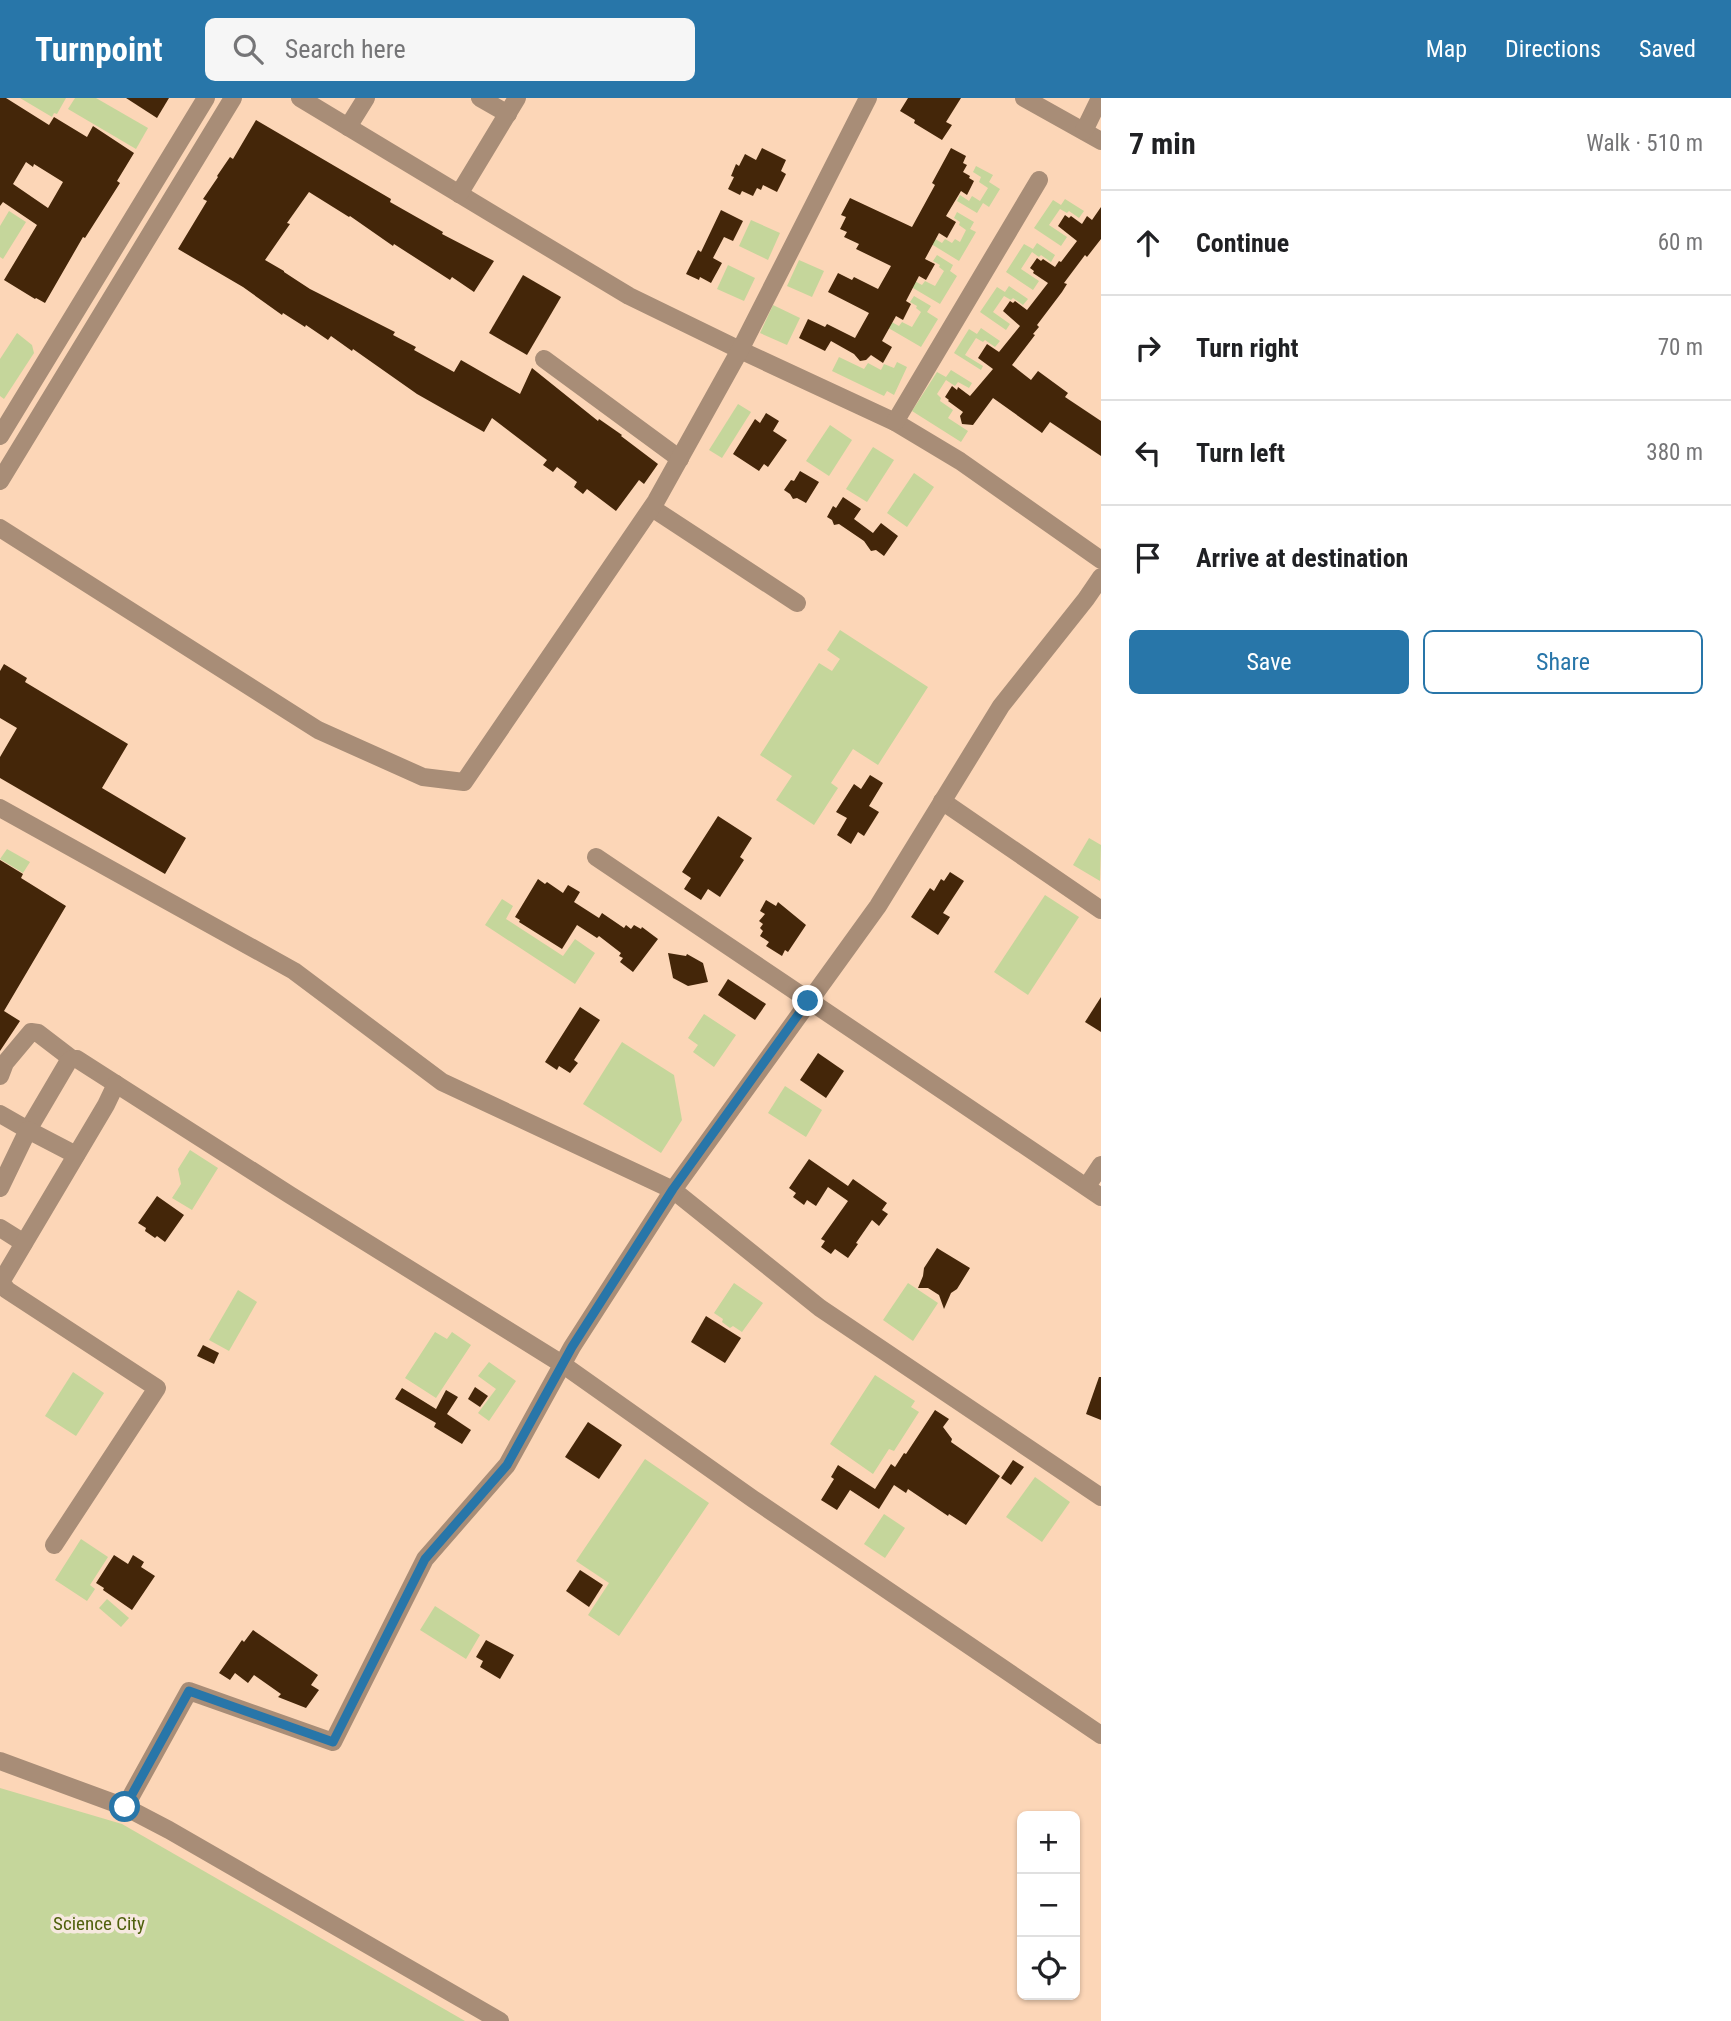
<!DOCTYPE html>
<html lang="en">
<head>
<meta charset="utf-8">
<style>
  :root { --surface:#fff; --page:#f6f6f6; --text:#202124; --muted:#757577; --line:#e0e0e0; --accent:#2876a9 }
  body { margin:0; font-family:"Roboto Condensed",sans-serif; background:var(--page); color:var(--text) }
  .controls { position:absolute; right:21px; bottom:21px; display:grid; overflow:hidden; border-radius:10px; box-shadow:0 2px 5px #0004 }
  .controls button { width:63px; height:63px; display:grid; place-items:center; padding:0; border:0; border-bottom:2px solid var(--line); background:var(--surface); color:var(--text); font:35px sans-serif }
  .stop { position:absolute; width:21px; height:21px; margin:-16px; border:5px solid #2876a9; border-radius:50%; background:#fff }
  .stop.end { background:#2876a9; border-color:#fff; box-shadow:0 2px 7px #0008 }
  .list { margin:0; padding:0; list-style:none }
  h2 { display:flex; justify-content:space-between; align-items:center; height:91px; margin:0; padding:0 28px; font-size:30px }
  h2 small { font-size:23px; font-weight:400; color:var(--muted) }
  .list li { display:grid; grid-template-columns:46px 1fr auto; gap:21px; align-items:center; box-sizing:border-box; height:105px; padding:0 28px; border-top:2px solid var(--line) }
  .list b { display:block; font-size:26px; white-space:nowrap }
  .list em { font-size:23px; font-style:normal; color:var(--muted) }
  .actions { display:flex; gap:14px; padding:21px 28px }
  .actions a { flex:1; padding:16px 0; border:2px solid var(--accent); border-radius:10px; text-align:center; font-size:24px; color:var(--accent) }
  .actions .main { background:var(--accent); color:#fff }
  .icon { flex:none; width:38px; height:38px; fill:none; stroke:currentColor; stroke-width:2; stroke-linecap:round; stroke-linejoin:round }
  .map { position:relative; flex:none; width:1101px; height:1923px; overflow:hidden }
  header { display:flex; align-items:center; gap:42px; box-sizing:border-box; height:98px; padding:0 35px; background:var(--accent); color:#fff }
  header strong { font-size:33px }
  nav { display:flex; gap:38px; margin-inline-start:auto; font-size:24px }
  .search { width:490px; height:63px; background:var(--page); display:flex; align-items:center; gap:18px; box-sizing:border-box; padding:0 24px; border-radius:10px; color:var(--muted); font-size:26px }
  main { display:flex }
  aside { flex:1; background:var(--surface) }
  .map>svg:first-child { display:block }
  .green { fill:#c5d69b }
  .building { fill:#442609; fill-rule:evenodd }
  .lines { fill:none; stroke-linecap:round; stroke-linejoin:round }
  .minor { stroke:#a88d77; stroke-width:18 }
  .route { stroke:#2876a9; stroke-width:9 }
  .labels { text-anchor:middle; dominant-baseline:central; stroke-width:7; stroke-linejoin:round; paint-order:stroke }
  .park-label { font-size:19px; fill:#4f600c; stroke:#f6e9df }
</style>
</head>
<body>
<header>
<strong>Turnpoint</strong>
<div class="search"><svg class="icon" aria-label="search" viewBox="0 0 24 24"><circle cx="10" cy="10" r="6"/><path d="M15 15l6 6"/></svg>Search here</div>
<nav><a>Map</a><a>Directions</a><a>Saved</a></nav>
</header>
<main>
<div class="map">
<svg width="1101" height="1923" viewBox="0 0 1101 1923">
  <rect width="100%" height="100%" fill="#fcd6b7"/>
  <g class="green">
    <path d="M20 0H66L57 16 54 15 52 19Z"/>
    <path d="M75 0H96L148 30 136 51 68 11Z"/>
    <path d="M976 68 993 77 989 84 1000 91 989 109 983 105 977 115 957 103 960 97 969 103 972 98 980 103 988 90 979 84 981 79 973 74Z"/>
    <path d="M1065 101 1084 113 1079 120 1069 113 1067 115 1060 111 1049 127 1067 139 1061 148 1034 130 1053 102 1061 107Z"/>
    <path d="M9 113 26 124 3 161 0 159V128Z"/>
    <path d="M957 114 974 124 970 131 976 134 959 163 928 144 932 139 942 145 945 141 952 145 955 141 960 144 966 132 959 127 960 124 954 120Z"/>
    <path d="M751 122 780 135 768 162 739 148Z"/>
    <path d="M1037 145 1055 157 1051 164 1041 157 1039 159 1032 154 1021 171 1039 183 1033 192 1006 174 1024 146 1033 151Z"/>
    <path d="M937 157 953 167 950 173 957 178 940 206 908 187 911 181 922 187 925 183 935 188 944 173 939 169 940 167 933 163Z"/>
    <path d="M799 162 824 173 812 199 787 188Z"/>
    <path d="M728 167 755 180 744 203 717 191Z"/>
    <path d="M1009 188 1028 201 1023 207 1013 200 1011 202 1004 198 993 214 1010 226 1006 232 980 214 997 189 1005 194Z"/>
    <path d="M914 198 931 208 927 214 938 221 921 249 885 228 888 222 899 228 902 224 912 229 921 214 916 210 917 208 910 204Z"/>
    <path d="M773 207 800 220 787 247 760 235Z"/>
    <path d="M981 230 1000 243 995 249 985 242 983 244 976 240 965 257 983 268 981 272 954 255 969 231 977 236Z"/>
    <path d="M17 235 32 247 34 255 4 301 0 298V261Z"/>
    <path d="M839 259 864 271 868 265 881 272 884 266 894 270 897 264 907 269 894 297 887 293 884 298 832 273Z"/>
    <path d="M951 272 972 285 969 290 958 284 955 288 946 282 937 296 941 300 940 303 953 312 948 320 968 333 961 344 912 313 937 274 946 279Z"/>
    <path d="M738 306 751 314 722 360 709 352Z"/>
    <path d="M830 327 852 342 829 378 806 363Z"/>
    <path d="M873 349 894 362 867 404 846 391Z"/>
    <path d="M914 375 934 389 907 429 887 415Z"/>
    <path d="M840 532 928 589 878 667 853 651 831 685 838 690 814 727 776 702 792 678 760 657 819 565 832 573 840 561 827 552Z"/>
    <path d="M1089 740 1101 747 1100 783 1073 767Z"/>
    <path d="M7 751 30 764 23 775 0 761Z"/>
    <path d="M1045 797 1079 819 1028 897 994 874Z"/>
    <path d="M502 801 513 808 506 821 563 858 575 841 595 855 575 886 485 827Z"/>
    <path d="M704 916 736 937 714 969 693 954 698 947 688 940Z"/>
    <path d="M622 944 674 977 682 1022 661 1055 583 1006Z"/>
    <path d="M785 988 822 1012 806 1039 768 1015Z"/>
    <path d="M190 1052 218 1070 192 1112 172 1100 181 1086 178 1071Z"/>
    <path d="M734 1185 763 1205 742 1234 733 1228 730 1230 722 1224 723 1221 714 1215Z"/>
    <path d="M908 1185 938 1205 913 1243 883 1222Z"/>
    <path d="M238 1192 257 1204 229 1253 209 1242Z"/>
    <path d="M435 1234 447 1241 452 1234 471 1247 436 1300 405 1280Z"/>
    <path d="M489 1264 516 1283 489 1323 478 1315 496 1291 478 1278Z"/>
    <path d="M73 1274 104 1295 76 1338 45 1318Z"/>
    <path d="M875 1277 915 1303 911 1309 919 1314 894 1353 889 1351 873 1376 830 1346Z"/>
    <path d="M645 1361 709 1405 619 1538 588 1517 609 1485 576 1463Z"/>
    <path d="M1035 1379 1070 1404 1042 1444 1006 1419Z"/>
    <path d="M884 1416 905 1430 885 1460 864 1446Z"/>
    <path d="M81 1441 108 1459 90 1487 95 1491 87 1503 55 1482Z"/>
    <path d="M107 1501 129 1520 121 1529 99 1510Z"/>
    <path d="M435 1508 480 1537 466 1561 420 1532Z"/>
    <path d="M0 1690 122 1726 465 1923H0Z"/>
  </g>
  <g class="building">
    <path d="M0 0H6L49 27 54 19 87 39 93 28 134 55 117 83 120 85 85 140 83 139 45 205 36 200 35 201 4 182 37 127 3 104 0 108ZM26 64 33 69 34 66 63 84 48 110 13 86Z"/>
    <path d="M126 0H169L157 20Z"/>
    <path d="M908 0H961L946 24 952 27 942 42 914 25 915 22 900 13Z"/>
    <path d="M256 22 391 101 390 104 443 134 442 136 494 163 474 194 452 179 450 182 394 146 393 148 350 118 349 119 309 94 287 125 290 126 265 162 284 173V174L310 191 395 234 393 237 416 249 414 252 454 274 461 262 520 296 532 270 598 323 599 321 622 337 621 338 658 366 644 386 639 382 616 413 587 391 583 396 574 389 577 384 557 369 553 374 543 367 547 362 492 320 484 334 417 296 353 251 352 253 331 238 328 242 306 227 305 229 283 215 282 217 243 189 178 151 207 103 203 101 218 79 217 78 230 59 233 61Z"/>
    <path d="M762 50 786 62 781 73 786 76 777 94 763 87 761 92 757 90 753 98 742 93 740 97 728 91 734 79 731 78 736 66 739 68 745 56 756 62Z"/>
    <path d="M951 50 966 58 963 65 967 67 963 74 970 78 969 80 974 83 967 97 961 93 946 118 956 124 947 140 939 135 925 161 935 166 926 182 919 178 906 203 911 206 903 222 896 218 882 243 892 249 883 265 871 257 866 262 860 263 854 256 831 243 825 253 799 240 808 221 825 229 827 226 855 240 869 215 828 194 838 175 852 182 854 179 878 191 891 168 856 151 859 146 844 139 847 134 840 131 846 119 841 117 850 100 912 129 935 87 932 85Z"/>
    <path d="M1101 109V141L1087 159 1085 157 1064 185 1067 186 1062 194 1037 227 1039 229 1033 236 1035 237 1012 267 1031 282 1038 273 1068 295 1065 299 1101 323V358L1050 324 1042 335 993 300 973 327 962 326 960 318 963 314 948 303 949 302 945 299 952 288 957 292 958 289 970 298 993 271 978 260 987 246 999 254 1020 228 1003 213 1010 203 1013 205 1015 203 1027 212 1048 185 1033 175 1034 173 1030 170 1037 160 1041 163 1043 161 1055 169 1059 163 1061 164 1077 143 1058 128 1065 117 1069 120 1071 118 1082 126 1087 118 1092 122Z"/>
    <path d="M721 112 743 123 733 143 724 139 713 160 722 165 711 185 700 179 699 182 686 176 698 152 701 154Z"/>
    <path d="M523 177 561 199 527 257 489 235Z"/>
    <path d="M766 315 779 323 773 333 787 342 768 369 764 366 759 373 733 356 755 321 760 325Z"/>
    <path d="M800 373 819 384 806 405 797 400 793 401 790 396 784 392 791 382 794 383Z"/>
    <path d="M843 399 861 411 854 421 873 435 881 425 898 438 884 458 876 452 871 453 864 443 839 426 834 427 832 422 827 419 833 408 836 410Z"/>
    <path d="M4 566 27 580 25 584 128 646 102 690 186 740 165 776 0 680V659L17 630 0 620V573Z"/>
    <path d="M870 677 883 685 869 708 879 714 864 738 858 734 851 746 837 737 847 720 836 714 854 686 861 691Z"/>
    <path d="M718 718 752 740 740 759 744 762 720 799 708 791 701 802 684 791 691 780 682 774Z"/>
    <path d="M0 762 23 776 21 780 66 808 4 913 20 923 0 953Z"/>
    <path d="M950 774 964 783 943 815 950 819 938 837 911 819 930 790 934 793 941 781 944 783Z"/>
    <path d="M538 781 545 786 547 784 563 795 568 787 580 794 574 804 599 820 602 815 624 830 626 827 631 831 634 827 641 831 642 829 658 841 633 874 620 864 623 860 619 858 621 855 599 838 597 840 577 827 562 851 519 824 520 822 515 819Z"/>
    <path d="M766 802 776 808 778 804 806 827 788 854 785 852 782 858 766 848 769 844 760 838 763 833 760 830 763 826 759 823 765 816 760 813Z"/>
    <path d="M668 855 686 858 687 856 703 865 708 884 688 888 673 880Z"/>
    <path d="M728 881 766 906 755 922 718 897Z"/>
    <path d="M1101 899V934L1085 924Z"/>
    <path d="M580 909 600 922 574 962 578 965 570 975 559 968 557 972 545 964Z"/>
    <path d="M818 955 844 973 826 1000 800 982Z"/>
    <path d="M809 1061 848 1088 853 1081 887 1105 882 1112 888 1116 879 1128 872 1122 856 1145 858 1146 848 1160 835 1151 831 1156 821 1149 825 1143 821 1141 848 1103 828 1089 816 1108 807 1102 804 1107 793 1099 796 1095 789 1090Z"/>
    <path d="M157 1098 184 1117 165 1144 157 1138 155 1140 145 1133 146 1130 138 1125Z"/>
    <path d="M937 1150 970 1170 957 1191 951 1195 944 1211 939 1197 928 1190H918L923 1178 924 1170Z"/>
    <path d="M706 1218 741 1240 725 1265 691 1244Z"/>
    <path d="M203 1247 219 1255 214 1266 197 1258Z"/>
    <path d="M1099 1279H1101V1322L1086 1316Z"/>
    <path d="M475 1289 488 1298 480 1309 468 1301Z"/>
    <path d="M402 1290 436 1311 446 1292 458 1299 447 1316 471 1332 462 1346 434 1329 436 1325 395 1301Z"/>
    <path d="M935 1312 949 1321 943 1329 952 1341 951 1344 1000 1378 966 1427 949 1416 948 1418 908 1391 906 1395 894 1387 879 1411 850 1392 837 1412 821 1402 834 1381 831 1379 838 1367 875 1391 891 1366 895 1369 904 1355 906 1356Z"/>
    <path d="M588 1324 622 1347 599 1381 565 1359Z"/>
    <path d="M1013 1362 1024 1369 1011 1387 1001 1380Z"/>
    <path d="M114 1457 128 1466 133 1457 144 1464 141 1469 155 1478 132 1512 103 1492 104 1490 96 1485Z"/>
    <path d="M580 1472 603 1487 589 1509 566 1493Z"/>
    <path d="M253 1532 318 1577 311 1587 319 1592 306 1610 278 1599 281 1596 254 1577 248 1585 235 1575 230 1582 219 1575 242 1542 244 1544Z"/>
    <path d="M486 1542 514 1557 500 1581 480 1569 483 1563 476 1559Z"/>
  </g>
  <g class="lines">
    <g class="minor">
      <path d="M300 0 629 198 740 252 895 324 960 363 1101 462"/>
      <path d="M480 0 508 16"/>
      <path d="M1024 0 1101 43"/>
      <path d="M348 29 366 0"/>
      <path d="M1084 33 1100 0"/>
      <path d="M459 96 517 0"/>
      <path d="M544 261 680 361"/>
      <path d="M895 324 1039 82"/>
      <path d="M0 338 206 0"/>
      <path d="M0 383 233 0"/>
      <path d="M652 410 797 505"/>
      <path d="M0 430 318 632 423 679 464 684 656 403 740 252 868 0"/>
      <path d="M942 703 1101 812"/>
      <path d="M0 710 294 873 442 984 673 1092 820 1210 1101 1399"/>
      <path d="M596 759 1101 1099"/>
      <path d="M0 978 5 965 31 934 38 935 72 961"/>
      <path d="M0 1016 28 1032 68 964 72 961H77L116 986"/>
      <path d="M1087 1088 1101 1067"/>
      <path d="M0 1090 28 1032 76 1057"/>
      <path d="M0 1130 24 1145"/>
      <path d="M54 1447 157 1290 7 1192 1 1184 106 1007 116 986 290 1097 562 1266 753 1401 1101 1637"/>
      <path d="M0 1663 125 1709 189 1593 333 1644 425 1461 507 1367 572 1249 673 1092 878 808 1001 608 1086 501 1101 479"/>
      <path d="M125 1709 169 1732 500 1923"/>
    </g>
  </g>
  <g class="lines">
    <path class="route" d="M125 1709 189 1593 333 1644 425 1461 507 1367 572 1249 673 1091 808 903"/>
  </g>
  <g class="labels">
    <g class="park-label">
      <text x="99" y="1825">Science City</text>
    </g>
  </g>
</svg>
<div class="controls">
<button>+</button>
<button>−</button>
<button><svg class="icon" aria-label="locate" viewBox="0 0 24 24"><circle cx="12" cy="12" r="6"/><path d="M12 2v4M12 18v4M2 12h4M18 12h4"/></svg></button>
</div>
<div class="stop" style="left:125px;top:1709px"></div>
<div class="stop end" style="left:808px;top:903px"></div>
</div>
<aside>
<h2>7 min<small>Walk · 510 m</small></h2>
<ul class="list">
<li><svg class="icon" aria-label="ahead" viewBox="0 0 24 24"><path d="M12 20V5M6 11l6-6 6 6"/></svg><div><b>Continue</b></div><em>60 m</em></li>
<li><svg class="icon" aria-label="right" viewBox="0 0 24 24"><path d="M7 20v-9h11M14 6l5 5-5 5"/></svg><div><b>Turn right</b></div><em>70 m</em></li>
<li><svg class="icon" aria-label="left" viewBox="0 0 24 24"><path d="M17 20v-9H6M10 6l-5 5 5 5"/></svg><div><b>Turn left</b></div><em>380 m</em></li>
<li><svg class="icon" aria-label="arrive" viewBox="0 0 24 24"><path d="M6 21V4h12l-3 4 3 4H6"/></svg><div><b>Arrive at destination</b></div></li>
</ul>
<div class="actions"><a class="main">Save</a><a>Share</a></div>
</aside>
</main>
</body>
</html>
